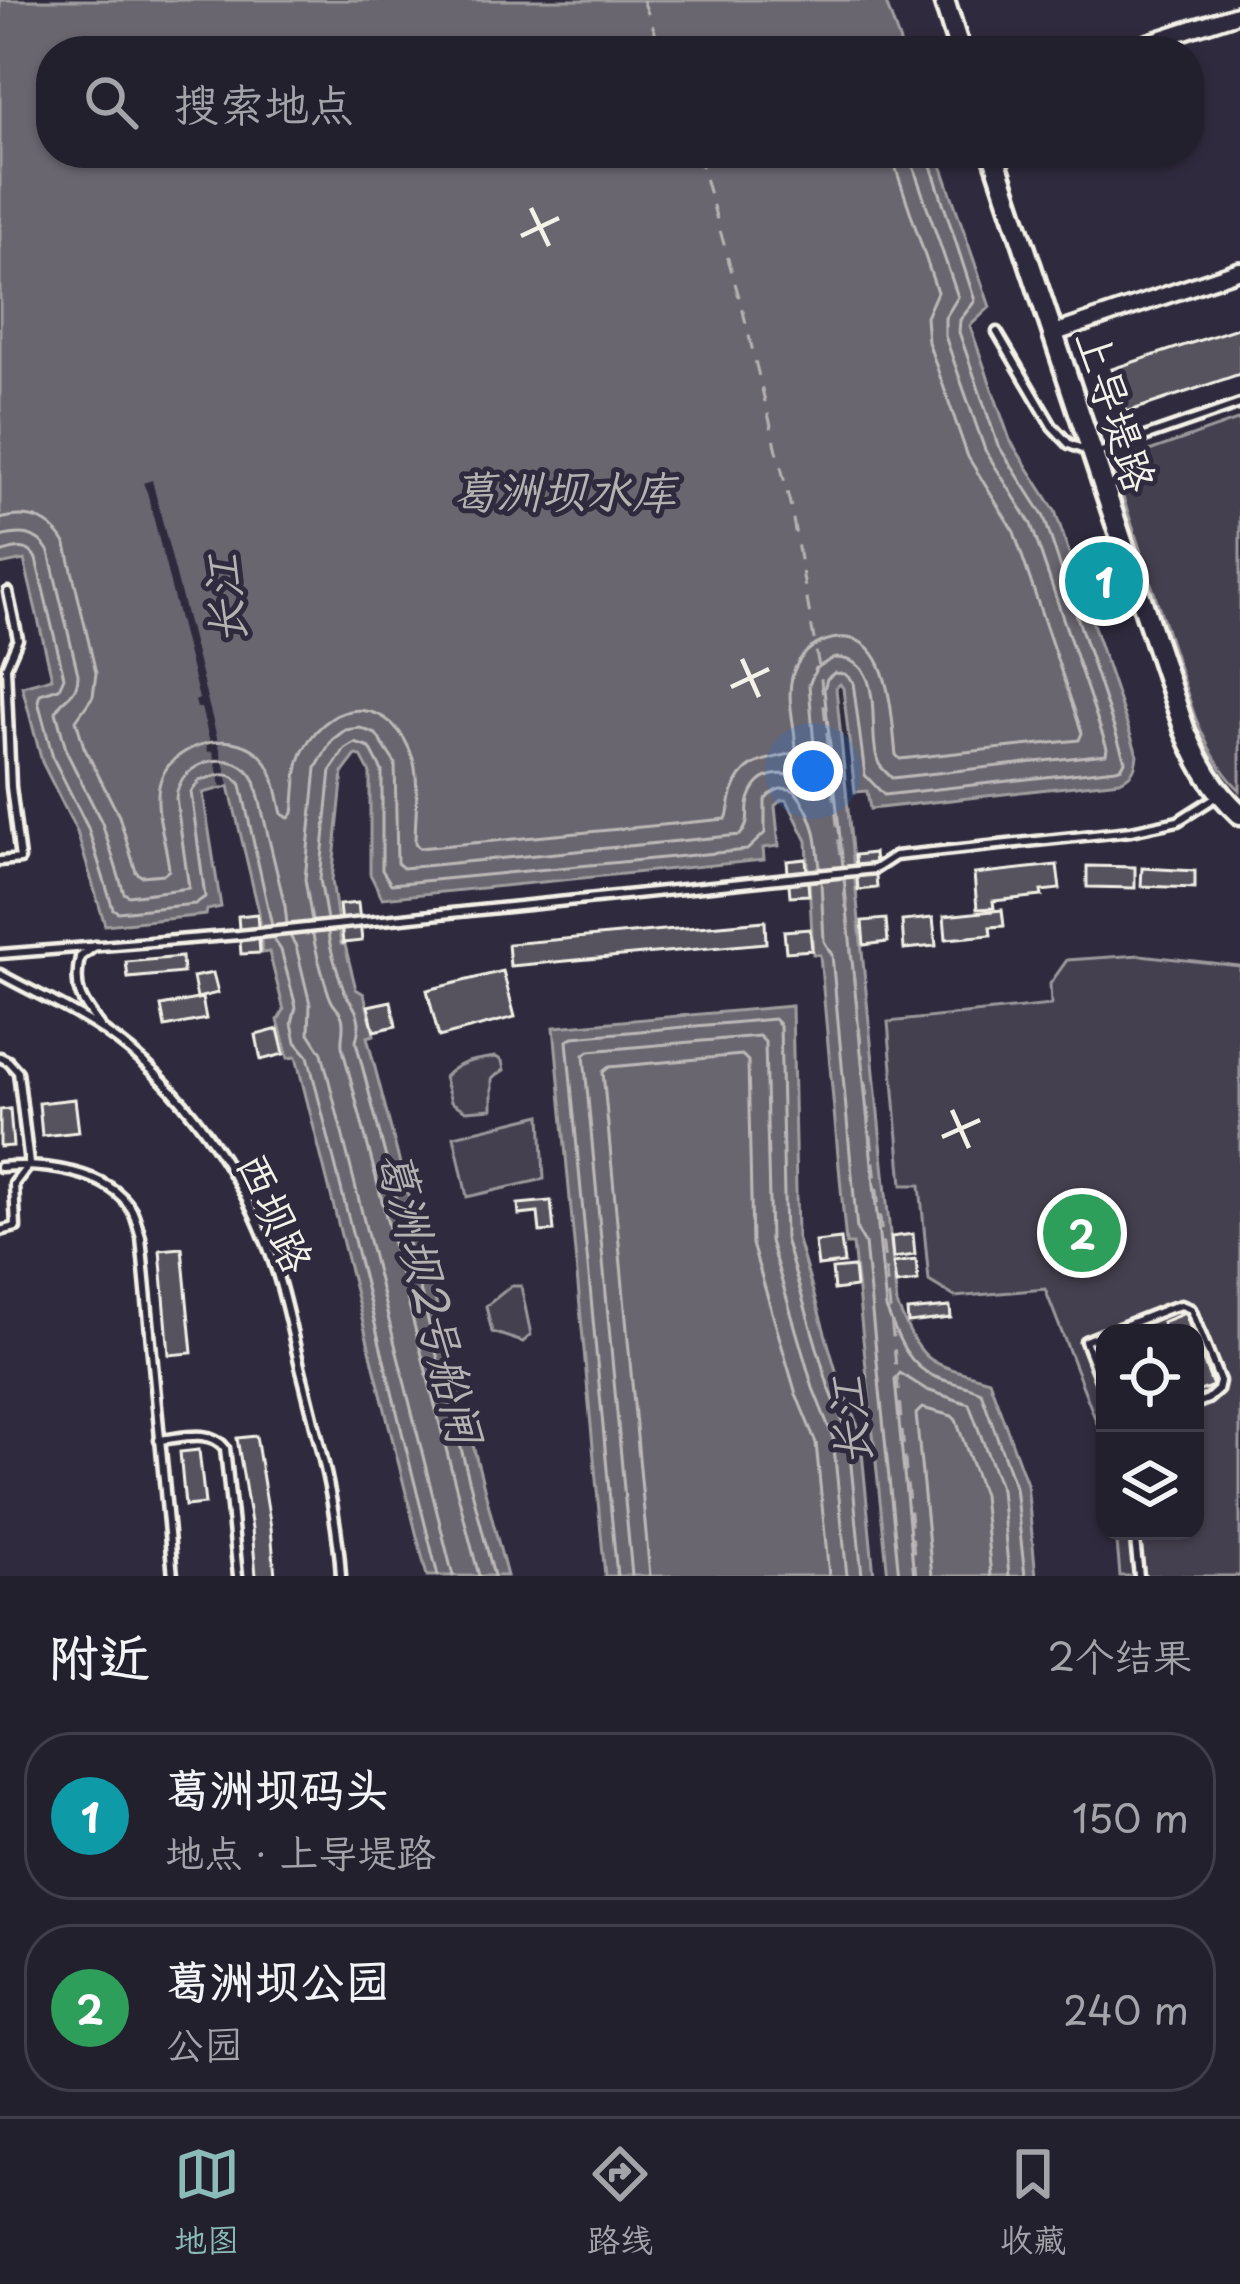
<!DOCTYPE html>
<html lang="zh">
<head>
<meta charset="utf-8">
<style>
  :root { --surface:#23202e; --page:#2f2d3a; --text:#f1f3f6; --muted:#a3a3aa; --line:#403e4a; --accent:#8bbbb9 }
  body { margin:0; font-family:"Playpen Sans","LXGW WenKai TC",sans-serif; background:var(--page); color:var(--text) }
  .controls { position:absolute; right:36px; bottom:36px; display:grid; overflow:hidden; border-radius:24px; box-shadow:0 3px 9px #0004 }
  .controls button { width:108px; height:108px; display:grid; place-items:center; padding:0; border:0; border-bottom:3px solid var(--line); background:var(--surface); color:var(--text); font:60px sans-serif }
  .you { position:absolute; left:813px; top:771px; width:42px; height:42px; margin:-30px; border:9px solid #fff; border-radius:50%; background:#1a73e8; box-shadow:0 0 0 18px #1a73e833 }
  .badge { display:grid; place-items:center; width:78px; height:78px; border-radius:50%; background:var(--accent); color:#fff; font-size:39px; font-weight:700 }
  .pin { position:absolute; translate:-50% -50%; border:6px solid #fff; box-shadow:0 3px 12px #0006 }
  .list { margin:0; padding:0; list-style:none }
  h2 { display:flex; justify-content:space-between; align-items:center; height:156px; margin:0; padding:0 48px; font-size:51px }
  h2 small { font-size:39px; font-weight:400; color:var(--muted) }
  .list li { display:grid; grid-template-columns:78px 1fr auto; gap:36px; align-items:center; box-sizing:border-box; height:168px; margin:0 24px 24px; padding:0 24px; border:3px solid var(--line); border-radius:48px }
  .list b { display:block; font-size:45px; white-space:nowrap }
  .list p { margin:0; font-size:39px; white-space:nowrap; color:var(--muted) }
  .list em { font-size:39px; font-style:normal; color:var(--muted) }
  .icon { flex:none; width:66px; height:66px; fill:none; stroke:currentColor; stroke-width:2; stroke-linecap:round; stroke-linejoin:round }
  .map { position:relative; flex:none; width:1240px; height:1576px; overflow:hidden }
  .search { position:absolute; background:var(--surface); box-shadow:0 3px 9px #0004; left:36px; right:36px; top:36px; height:132px; display:flex; align-items:center; gap:30px; box-sizing:border-box; padding:0 42px; border-radius:48px; color:var(--muted); font-size:45px }
  .sheet { height:540px; background:var(--surface) }
  nav { display:flex; justify-content:space-around; align-items:center; box-sizing:border-box; height:168px; border-top:3px solid var(--line); background:var(--surface); font-size:33px; color:var(--muted) }
  nav a { display:grid; justify-items:center; gap:6px }
  nav .on { color:var(--accent) }
  .map>svg:first-child { display:block }
  .green { fill:#454050; stroke:#9c989c; stroke-width:3 }
  .water { fill:#6a6670; stroke:#a19ea0; stroke-width:3 }
  .pier { fill:#2f2a3d }
  .lines { fill:none; stroke-linecap:round; stroke-linejoin:round }
  .shore { stroke:#bdb9b8; stroke-width:3 }
  .ferry { stroke:#b6b2b2; stroke-width:3; stroke-dasharray:15 12; stroke-linecap:butt }
  .building { fill:#56525f; stroke:#f4f1e8; stroke-width:3 }
  .lane-casing { stroke:#f4f1e8; stroke-width:15 }
  .street-casing { stroke:#f4f1e8; stroke-width:22 }
  .secondary-casing { stroke:#f4f1e8; stroke-width:27 }
  .lane { stroke:#2f2a3d; stroke-width:6 }
  .street { stroke:#2f2a3d; stroke-width:14 }
  .secondary { stroke:#2f2a3d; stroke-width:18 }
  .ticks { fill:none; stroke:#f4f1e8; stroke-width:4.5 }
  .labels { text-anchor:middle; dominant-baseline:central; stroke-width:10; stroke-linejoin:round; paint-order:stroke }
  .street-label { font-size:42px; fill:#f4f1e8; stroke:#2f2a3d }
  .water-label { font-size:45px; font-style:italic; fill:#b6b2b2; stroke:#2f2a3d }
</style>
</head>
<body>
<div class="map">
<svg width="1240" height="1576" viewBox="0 0 1240 1576">
  <rect width="100%" height="100%" fill="#2f2a3d"/>
  <filter id="ink" filterUnits="userSpaceOnUse"><feTurbulence type="fractalNoise" baseFrequency=".00833" numOctaves="2"/><feDisplacementMap in="SourceGraphic" scale="24" xChannelSelector="R" yChannelSelector="G"/><feConvolveMatrix kernelMatrix="1 2 1 2 8 2 1 2 1" color-interpolation-filters="sRGB"/></filter>
  <g filter="url(#ink)">
    <g class="green">
      <path d="M1240 419V790C1218 769 1207 745 1195 717L1112 464Z"/>
      <path d="M1140 955 1240 966V1576H1120L1116 1531H1195V1333H1105V1444L1045 1289 955 1297 929 1281 920 1185H902L888 1022 1051 1005 1050 984 1067 960Z"/>
      <path d="M496 1057 502 1061 504 1070 492 1078V1109L466 1111 451 1102 444 1077C458 1061 476 1060 496 1057Z"/>
      <path d="M541 1115 544 1179 467 1197 454 1136Z"/>
      <path d="M511 1286H521L531 1335 523 1342 492 1332 486 1306Z"/>
    </g>
    <g class="water">
      <path d="M0 0H885L903 51H51V153H937L990 307 970 326 1010 440 1055 511 1137 754C1136 768 1133 775 1120 781L870 809 867 791 855 792 843 688 840 684 836 688 897 1305C924 1366 927 1362 989 1380L1027 1484 1036 1576H888L853 1244H846L820 955 813 954 807 841 787 800H781L775 806 779 846 763 848 764 860 382 898 370 874V773L361 756 356 755 343 772 332 880 341 944 345 945 356 989 364 994 374 1035 367 1037 507 1576H427L296 1057 288 1058 278 1020 284 1010 269 952 262 953 259 912 229 786 203 793 221 907 207 910 206 915 105 925 77 832 42 762 22 686 52 678 24 560 0 565Z"/>
      <path d="M792 1006 797 1237 839 1381 860 1431 874 1576H605L554 1027Z"/>
    </g>
    <path class="pier" d="M152 480 229 785 221 788 213 751 208 752 206 744 210 742 201 708H197L195 701 199 699 147 492 143 483Z"/>
    <g class="lines">
      <g class="shore">
        <path d="M0 519C29 511 51 518 66 545L96 673 93 696 76 720 84 747 119 816 136 872 141 876 164 874 169 870C167 844 154 812 159 786 166 746 229 727 259 754 275 769 277 794 282 814L289 818 293 813C296 793 294 767 304 749 334 694 394 698 413 759 420 784 415 817 415 843L419 848 726 819C730 810 729 801 733 791 745 757 770 761 796 752 796 728 786 701 792 677 796 661 807 648 822 642 891 616 891 714 896 755L900 759 1079 740 1082 733 1014 532 968 457 928 342 926 317 937 292 896 169 894 153"/>
        <path d="M0 537C21 532 37 531 49 552L78 674C78 699 61 696 56 712L67 753 102 823 124 893 129 896 189 888 176 798C179 759 238 745 255 781L285 906 287 924"/>
        <path d="M0 553C14 549 28 543 36 559L64 677 59 688 40 694 38 701 53 758 88 828 113 909 118 912 195 904 205 897 191 792 199 781C214 776 232 768 241 785L272 926"/>
        <path d="M843 866 824 689 827 679 834 673 845 674 853 682 865 775 884 795 1116 769 1122 767 1125 761 1044 517 998 445 959 332 960 320 975 301 927 153"/>
        <path d="M844 878 886 1308C897 1335 906 1364 935 1377 950 1383 967 1385 981 1392L1015 1487 1025 1576"/>
        <path d="M821 881 824 941 832 955 857 1230 865 1244 899 1576"/>
        <path d="M327 920 320 879 331 770 345 749 355 743 370 748 382 771V870L391 884 747 850 765 833V800C773 790 782 785 795 791 815 818 817 836 820 869"/>
        <path d="M312 921 305 879 316 768 332 740 345 730 360 728 376 734 395 763 397 863 403 868 740 835C753 821 744 813 750 797 760 769 790 769 810 785L817 782 809 685 816 668 834 658C889 658 865 730 879 764 881 768 889 775 892 778L1106 754 1107 748 1031 524 985 450 945 336V318L958 297 913 166 912 153"/>
        <path d="M328 932C329 947 338 973 343 988 348 1001 358 1008 359 1023 359 1030 357 1036 356 1042L494 1576"/>
        <path d="M313 933C314 946 326 988 331 1000 336 1010 338 1007 342 1017 345 1027 341 1036 342 1046L479 1576"/>
        <path d="M290 936 296 946 310 1004 309 1033 322 1053 453 1576"/>
        <path d="M273 938 281 950 296 1007 292 1023 296 1042 308 1056 438 1576"/>
        <path d="M617 1576 567 1041 573 1037 774 1019 780 1025 785 1239 828 1385 848 1435 862 1576"/>
        <path d="M632 1576 584 1055 589 1051 759 1036 765 1042 770 1241 813 1388 833 1438 847 1576"/>
        <path d="M650 1576 603 1072 609 1067 742 1055 748 1061 752 1244 796 1394 816 1443 829 1576"/>
        <path d="M914 1576 895 1380 900 1373 927 1390 969 1404 1001 1490 1009 1576"/>
        <path d="M932 1576 916 1414 922 1408 952 1416 956 1420 983 1495 991 1576"/>
      </g>
      <g class="ferry">
        <path d="M643 0 662 51"/>
        <path d="M698 153 743 311 791 508 821 679 894 1346 916 1576"/>
      </g>
    </g>
    <g class="building">
      <path d="M1240 327V374L1127 412 1112 369Z"/>
      <path d="M1107 567 1120 605 1106 610 1093 572Z"/>
      <path d="M874 853 877 888 858 890 855 855Z"/>
      <path d="M806 859 809 895 790 896 787 861Z"/>
      <path d="M1057 865 1060 889 1041 891 1042 896 993 901 994 908 977 909 974 874Z"/>
      <path d="M1087 866 1135 867V888L1087 887Z"/>
      <path d="M1142 868 1195 871V888L1141 886Z"/>
      <path d="M358 903 362 941 343 943 339 905Z"/>
      <path d="M1002 910 1004 926 990 927 991 935 946 939 944 916Z"/>
      <path d="M257 914 260 953 241 954 238 916Z"/>
      <path d="M933 918 936 946 904 949 902 921Z"/>
      <path d="M886 919 888 942 864 945 862 921Z"/>
      <path d="M765 921 766 943 510 966 508 944Z"/>
      <path d="M810 929 812 950 786 952 784 931Z"/>
      <path d="M182 957 183 973 128 978 126 962Z"/>
      <path d="M503 971 515 1017 439 1037 427 990Z"/>
      <path d="M213 973 218 993 197 998 193 977Z"/>
      <path d="M202 998 206 1019 165 1027 161 1006Z"/>
      <path d="M391 1001 396 1026 374 1031 368 1006Z"/>
      <path d="M278 1029 284 1054 261 1060 256 1035Z"/>
      <path d="M75 1099 79 1132 42 1136 39 1103Z"/>
      <path d="M10 1109 13 1146 0 1147V1110Z"/>
      <path d="M551 1201 554 1231 540 1232 538 1213 519 1215 518 1204Z"/>
      <path d="M913 1234 915 1255 893 1258 891 1237Z"/>
      <path d="M841 1239 844 1263 818 1266 815 1242Z"/>
      <path d="M182 1248 192 1353 169 1355 160 1250Z"/>
      <path d="M916 1260 918 1281 896 1284 893 1263Z"/>
      <path d="M854 1267 856 1287 834 1290 832 1269Z"/>
      <path d="M950 1307 951 1318 908 1323 907 1311Z"/>
      <path d="M1185 1313 1192 1333H1166L1162 1322Z"/>
      <path d="M1195 1340 1213 1386 1195 1393Z"/>
      <path d="M256 1436 271 1528 275 1576H256L252 1529 237 1438Z"/>
      <path d="M199 1450 205 1504 185 1506 180 1452Z"/>
    </g>
    <g class="lines">
      <defs>
        <g id="lane">
          <path d="M997 332 1052 426 1069 444 1095 454 1240 404"/>
          <path d="M0 861 20 859 11 787 6 667 18 639 8 592"/>
          <path d="M95 946 80 957C73 990 81 1000 100 1026"/>
          <path d="M0 954 239 935 875 869 895 856 1131 831 1178 821 1219 795"/>
          <path d="M0 974C34 993 72 1009 104 1031 183 1085 243 1174 274 1264 286 1298 292 1335 301 1370 318 1438 337 1506 341 1576"/>
          <path d="M0 1057 8 1061 18 1072 29 1164 14 1184 16 1227 0 1231"/>
          <path d="M0 1167C40 1163 109 1170 132 1210 136 1218 138 1228 141 1237L173 1576"/>
          <path d="M1105 1333 1085 1341 1105 1393"/>
          <path d="M1106 1333 1170 1308 1181 1305 1191 1309 1220 1381 1218 1390 1208 1399 1195 1404"/>
          <path d="M159 1440C182 1438 210 1428 225 1448L238 1576"/>
          <path d="M1134 1531 1139 1576"/>
        </g>
        <g id="street">
          <path d="M1122 51 1240 13"/>
          <path d="M1055 333 1240 270"/>
        </g>
        <g id="secondary">
          <path d="M944 0 960 51"/>
          <path d="M993 153 1185 731C1199 764 1213 789 1240 814"/>
        </g>
      </defs>
      <use href="#lane" class="lane-casing"/>
      <use href="#street" class="street-casing"/>
      <use href="#secondary" class="secondary-casing"/>
      <use href="#lane" class="lane"/>
      <use href="#street" class="street"/>
      <use href="#secondary" class="secondary"/>
    </g>
  </g>
  <path class="ticks" d="M531 208 549 246M521 236 559 218M742 659 759 697M731 687 769 669M952 1110 969 1148M942 1137 980 1120"/>
  <g class="labels">
    <g class="street-label">
      <text transform="translate(1118 410) rotate(72)">上导堤路</text>
      <text transform="translate(277 1212) rotate(66)">西坝路</text>
    </g>
    <g class="water-label">
      <text x="564" y="489">葛洲坝水库</text>
      <text transform="translate(222 600) rotate(-95)">长江</text>
      <text transform="translate(433 1296) rotate(76)">葛洲坝2号船闸</text>
      <text transform="translate(847 1422) rotate(-96)">长江</text>
    </g>
  </g>
</svg>
<div class="controls">
<button><svg class="icon" aria-label="locate" viewBox="0 0 24 24"><circle cx="12" cy="12" r="6"/><path d="M12 2v4M12 18v4M2 12h4M18 12h4"/></svg></button>
<button><svg class="icon" aria-label="layers" viewBox="0 0 24 24"><path d="M12 4l9 5-9 5-9-5zM3 14l9 5 9-5"/></svg></button>
</div>
<div class="you"></div>
<div class="pin badge" style="left:1104px;top:581px;background:#0f9aa8">1</div>
<div class="pin badge" style="left:1082px;top:1233px;background:#2e9e5b">2</div>
<div class="search"><svg class="icon" aria-label="search" viewBox="0 0 24 24"><circle cx="10" cy="10" r="6"/><path d="M15 15l6 6"/></svg>搜索地点</div>
</div>
<section class="sheet">
<h2>附近<small>2个结果</small></h2>
<ul class="list">
<li><span class="badge" style="background:#0f9aa8">1</span><div><b>葛洲坝码头</b><p>地点 · 上导堤路</p></div><em>150 m</em></li>
<li><span class="badge" style="background:#2e9e5b">2</span><div><b>葛洲坝公园</b><p>公园</p></div><em>240 m</em></li>
</ul>
</section>
<nav>
<a class="on"><svg class="icon" aria-label="map" viewBox="0 0 24 24"><path d="M3 6l6-2 6 2 6-2v14l-6 2-6-2-6 2zM9 4v14M15 6v14"/></svg>地图</a>
<a><svg class="icon" aria-label="directions" viewBox="0 0 24 24"><path d="M12 3l9 9-9 9-9-9zM9 14v-3h6M13 9l2 2-2 2"/></svg>路线</a>
<a><svg class="icon" aria-label="saved" viewBox="0 0 24 24"><path d="M7 4h10v16l-5-4-5 4z"/></svg>收藏</a>
</nav>
</body>
</html>
